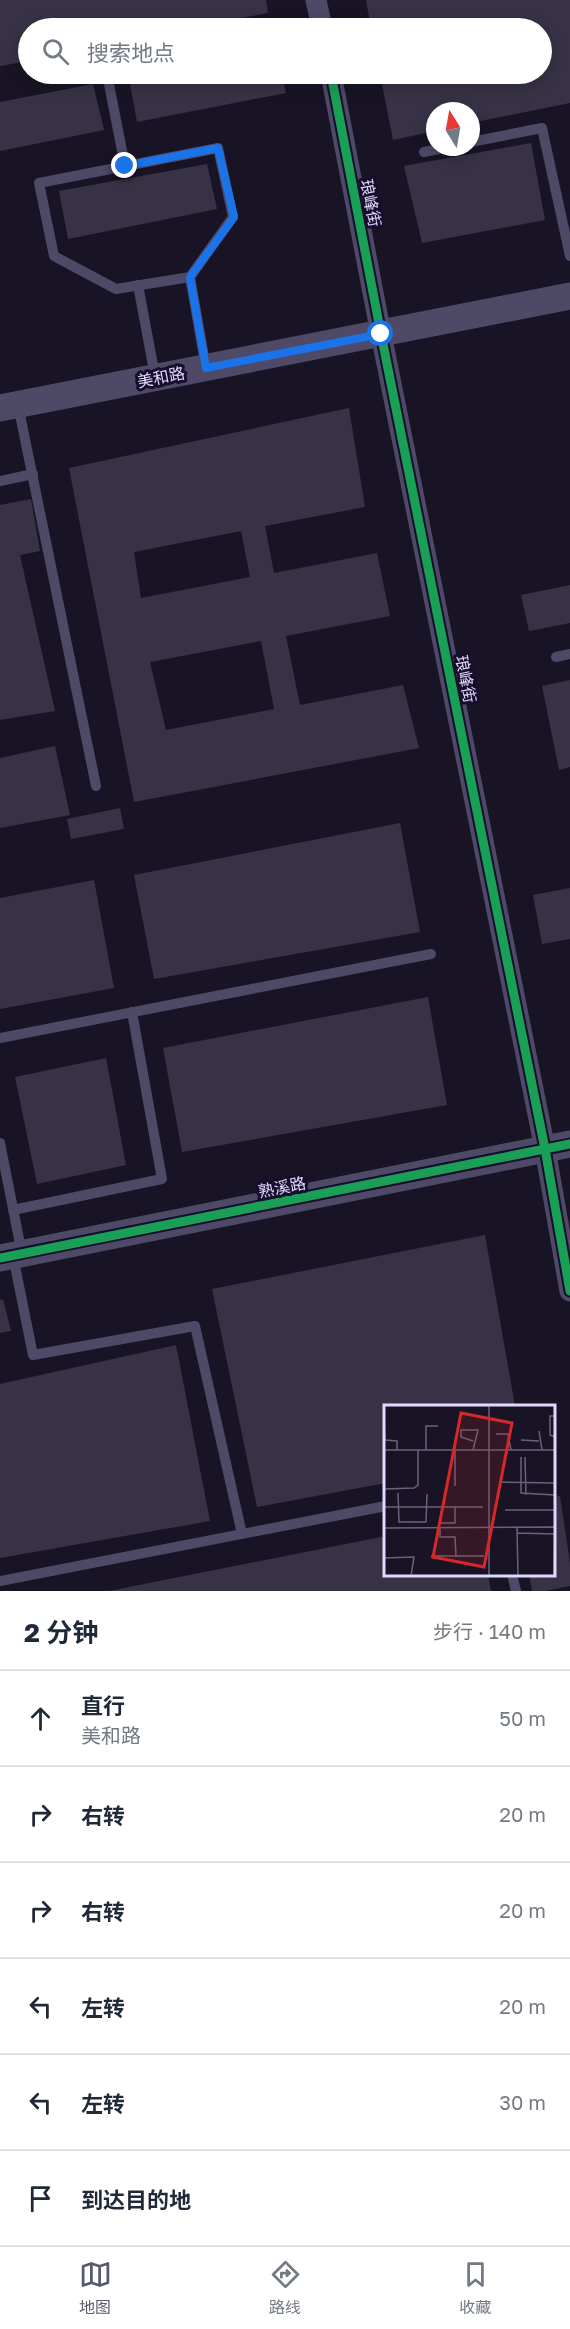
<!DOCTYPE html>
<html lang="zh">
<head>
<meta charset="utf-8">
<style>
  :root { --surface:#fff; --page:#f2f2f3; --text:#1f2937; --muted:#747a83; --line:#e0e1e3; --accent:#56596f }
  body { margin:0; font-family:"Golos Text","Noto Sans SC",sans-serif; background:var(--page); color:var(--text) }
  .compass { position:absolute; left:426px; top:102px; width:54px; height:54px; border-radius:50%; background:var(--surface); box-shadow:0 3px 15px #0003; rotate:349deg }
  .stop { position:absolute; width:18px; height:18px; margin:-14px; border:4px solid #1a73e8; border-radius:50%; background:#fff }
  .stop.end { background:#1a73e8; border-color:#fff; box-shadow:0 2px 6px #0008 }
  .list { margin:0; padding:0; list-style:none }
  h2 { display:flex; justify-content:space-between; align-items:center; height:78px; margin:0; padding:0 24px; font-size:26px }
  h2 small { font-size:20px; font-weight:400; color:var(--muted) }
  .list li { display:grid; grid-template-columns:39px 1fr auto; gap:18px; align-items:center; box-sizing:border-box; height:96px; padding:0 24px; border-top:2px solid var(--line) }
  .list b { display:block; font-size:22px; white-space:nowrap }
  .list p { margin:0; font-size:20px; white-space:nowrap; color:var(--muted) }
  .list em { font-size:20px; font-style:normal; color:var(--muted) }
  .icon { flex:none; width:33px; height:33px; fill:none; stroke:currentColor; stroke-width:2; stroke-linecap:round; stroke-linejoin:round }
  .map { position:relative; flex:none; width:570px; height:1591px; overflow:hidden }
  .search { position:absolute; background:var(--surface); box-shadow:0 3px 15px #0003; left:18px; right:18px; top:18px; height:66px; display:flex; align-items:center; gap:15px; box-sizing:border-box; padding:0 21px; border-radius:33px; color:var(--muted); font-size:22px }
  .sheet { height:654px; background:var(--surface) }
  nav { display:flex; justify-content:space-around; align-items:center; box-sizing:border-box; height:84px; border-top:2px solid var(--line); background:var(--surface); font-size:16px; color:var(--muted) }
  nav a { display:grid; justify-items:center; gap:3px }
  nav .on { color:var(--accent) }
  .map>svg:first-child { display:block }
  .building { fill:#383246; fill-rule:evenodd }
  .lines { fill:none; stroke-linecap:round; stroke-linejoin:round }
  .service { stroke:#4d4966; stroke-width:10 }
  .minor { stroke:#4d4966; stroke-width:21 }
  .tertiary { stroke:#4d4966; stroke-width:27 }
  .cycleway-casing { stroke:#160e2b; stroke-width:13 }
  .cycleway { stroke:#1a9f57; stroke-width:9 }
  .route { stroke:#1a73e8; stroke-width:8 }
  .labels { text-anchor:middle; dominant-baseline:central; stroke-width:6; stroke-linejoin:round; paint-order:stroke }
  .street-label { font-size:16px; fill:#e0d8ff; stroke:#160e2b }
  .inset-road { fill:none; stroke:#69627c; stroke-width:1.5 }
  .view { fill:#d62828; fill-opacity:0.15; stroke:#d62828; stroke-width:3 }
  .inset-edge { fill:none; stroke:#e0d8ff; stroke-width:3 }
</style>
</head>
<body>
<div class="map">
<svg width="570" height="1591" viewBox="0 0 570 1591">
  <rect width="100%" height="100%" fill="#191425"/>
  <g class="building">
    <path d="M0 0H266L268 13 189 28H28V61L0 66Z"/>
    <path d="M366 0H570V103L471 123V111H435V131L393 140 380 74H542V28H371Z"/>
    <path d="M128 74H282L286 93 137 122Z"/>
    <path d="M93 84 104 130 0 151V102Z"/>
    <path d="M531 143 545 220 422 243 404 166Z"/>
    <path d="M207 164 217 209 68 239 59 191Z"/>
    <path d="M349 408 365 507 265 526 274 573 377 553 390 616 286 636 300 705 403 685 419 748 134 802 69 468ZM241 531 250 577 141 598 134 552ZM261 641 274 709 166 730 150 662Z"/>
    <path d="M31 499 40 551 20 555 55 711 0 720V505Z"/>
    <path d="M570 585V623L529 631 521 595Z"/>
    <path d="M570 680V767L559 770 542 686Z"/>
    <path d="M55 746 70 815 0 828V758Z"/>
    <path d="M120 808 124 829 71 839 67 819Z"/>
    <path d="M400 823 420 932 154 979 134 875Z"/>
    <path d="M94 880 114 988 0 1009V898Z"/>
    <path d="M570 888V939L542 944 533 895Z"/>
    <path d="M428 997 447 1105 182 1152 163 1048Z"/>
    <path d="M106 1058 126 1165 37 1184 15 1077Z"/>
    <path d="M485 1235 515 1406H386V1483L257 1507 212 1289Z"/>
    <path d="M3 1299 11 1331 0 1333V1300Z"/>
    <path d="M176 1345 210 1521 0 1558V1384Z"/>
    <path d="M560 1496 570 1563V1586L545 1591H532L529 1574H554V1497Z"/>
    <path d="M386 1536V1574H488L491 1591H109Z"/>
  </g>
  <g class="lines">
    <g class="service">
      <path d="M107 74 125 166"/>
      <path d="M471 142 542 128 570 256"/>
      <path d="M424 152 449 147"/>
      <path d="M190 277 116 289 54 256 39 183 218 148 233 217 190 277 206 368"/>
      <path d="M138 285 155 376"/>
      <path d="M18 405 96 786"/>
      <path d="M0 481 33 474"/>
      <path d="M556 657 570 654"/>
      <path d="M0 1038 431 954"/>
      <path d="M0 1143 22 1254"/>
      <path d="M13 1210 162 1179 132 1012"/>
      <path d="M13 1256 33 1355 195 1326 242 1534"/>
      <path d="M512 1574 516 1591"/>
      <path d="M0 1581 386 1506"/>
    </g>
    <g class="minor">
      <path d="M316 0 322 28"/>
      <path d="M331 74 381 334 545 1149 570 1291"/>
    </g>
    <g class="tertiary">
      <path d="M0 408 570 296"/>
      <path d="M0 1258 570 1144"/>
    </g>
    <defs>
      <g id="cycleway">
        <path d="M331 74 381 334 545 1149 570 1291"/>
        <path d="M0 1258 570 1144"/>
      </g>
    </defs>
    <use href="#cycleway" class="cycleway-casing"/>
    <use href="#cycleway" class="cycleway"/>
  </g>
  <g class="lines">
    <path class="route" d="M125 166 218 148 234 217 190 277 206 368 381 334"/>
  </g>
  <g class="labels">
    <g class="street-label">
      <text transform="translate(371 203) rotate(79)">琅峰街</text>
      <text transform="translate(161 377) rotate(-11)">美和路</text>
      <text transform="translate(466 679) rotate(79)">琅峰街</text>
      <text transform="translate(282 1187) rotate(-11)">熟溪路</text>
    </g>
  </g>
  <g transform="translate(384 1405)">
    <rect width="171" height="171" fill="#191425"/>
    <path class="inset-road" d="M171 11H166V30L171 32M0 18 1 35 13 36V45M155 26 158 45M112 29H124L127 45M137 35 155 36M0 45H171M42 45V21H54M71 45V81M89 45 94 25H77V32L89 36M137 52V88L171 90M141 52 142 90M116 77 171 78M0 84 30 83 34 80V45M14 88 15 117H42L43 89M0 102H99M121 105H171M56 118H71V102M56 122V132H71L72 151M133 122 134 171M0 123 171 122M133 128 171 129M47 151H100M0 153 30 152 27 171M105 171V0M170 171 171 122"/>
    <path class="view" d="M77 8 128 18 100 162 49 152Z"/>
    <rect width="171" height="171" class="inset-edge"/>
  </g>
</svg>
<svg class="compass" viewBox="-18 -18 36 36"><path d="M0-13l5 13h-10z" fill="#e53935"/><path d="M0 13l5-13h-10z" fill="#747a83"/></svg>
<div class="stop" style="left:381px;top:334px"></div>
<div class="stop end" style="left:125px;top:166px"></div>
<div class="search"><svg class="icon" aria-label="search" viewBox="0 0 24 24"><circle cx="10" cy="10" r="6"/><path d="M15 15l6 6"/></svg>搜索地点</div>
</div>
<section class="sheet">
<h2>2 分钟<small>步行 · 140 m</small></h2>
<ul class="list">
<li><svg class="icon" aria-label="ahead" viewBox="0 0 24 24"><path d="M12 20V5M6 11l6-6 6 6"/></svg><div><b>直行</b><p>美和路</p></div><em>50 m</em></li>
<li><svg class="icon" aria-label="right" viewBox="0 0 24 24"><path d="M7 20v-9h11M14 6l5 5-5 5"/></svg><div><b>右转</b></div><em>20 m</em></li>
<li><svg class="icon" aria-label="right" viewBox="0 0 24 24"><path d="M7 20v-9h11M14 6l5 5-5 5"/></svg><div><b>右转</b></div><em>20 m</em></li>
<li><svg class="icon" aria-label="left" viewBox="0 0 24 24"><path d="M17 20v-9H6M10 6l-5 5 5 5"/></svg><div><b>左转</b></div><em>20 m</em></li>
<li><svg class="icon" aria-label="left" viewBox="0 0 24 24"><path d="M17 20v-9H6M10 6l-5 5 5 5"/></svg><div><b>左转</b></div><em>30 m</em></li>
<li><svg class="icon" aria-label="arrive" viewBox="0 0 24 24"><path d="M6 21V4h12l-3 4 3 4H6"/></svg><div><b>到达目的地</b></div></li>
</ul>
</section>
<nav>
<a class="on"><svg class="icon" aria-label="map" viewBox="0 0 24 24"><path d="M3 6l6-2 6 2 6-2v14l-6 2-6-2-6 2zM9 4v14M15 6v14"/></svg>地图</a>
<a><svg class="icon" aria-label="directions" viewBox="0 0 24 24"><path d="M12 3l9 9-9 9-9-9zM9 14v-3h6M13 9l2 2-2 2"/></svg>路线</a>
<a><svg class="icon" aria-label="saved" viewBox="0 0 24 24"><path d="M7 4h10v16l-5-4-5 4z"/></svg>收藏</a>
</nav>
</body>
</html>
